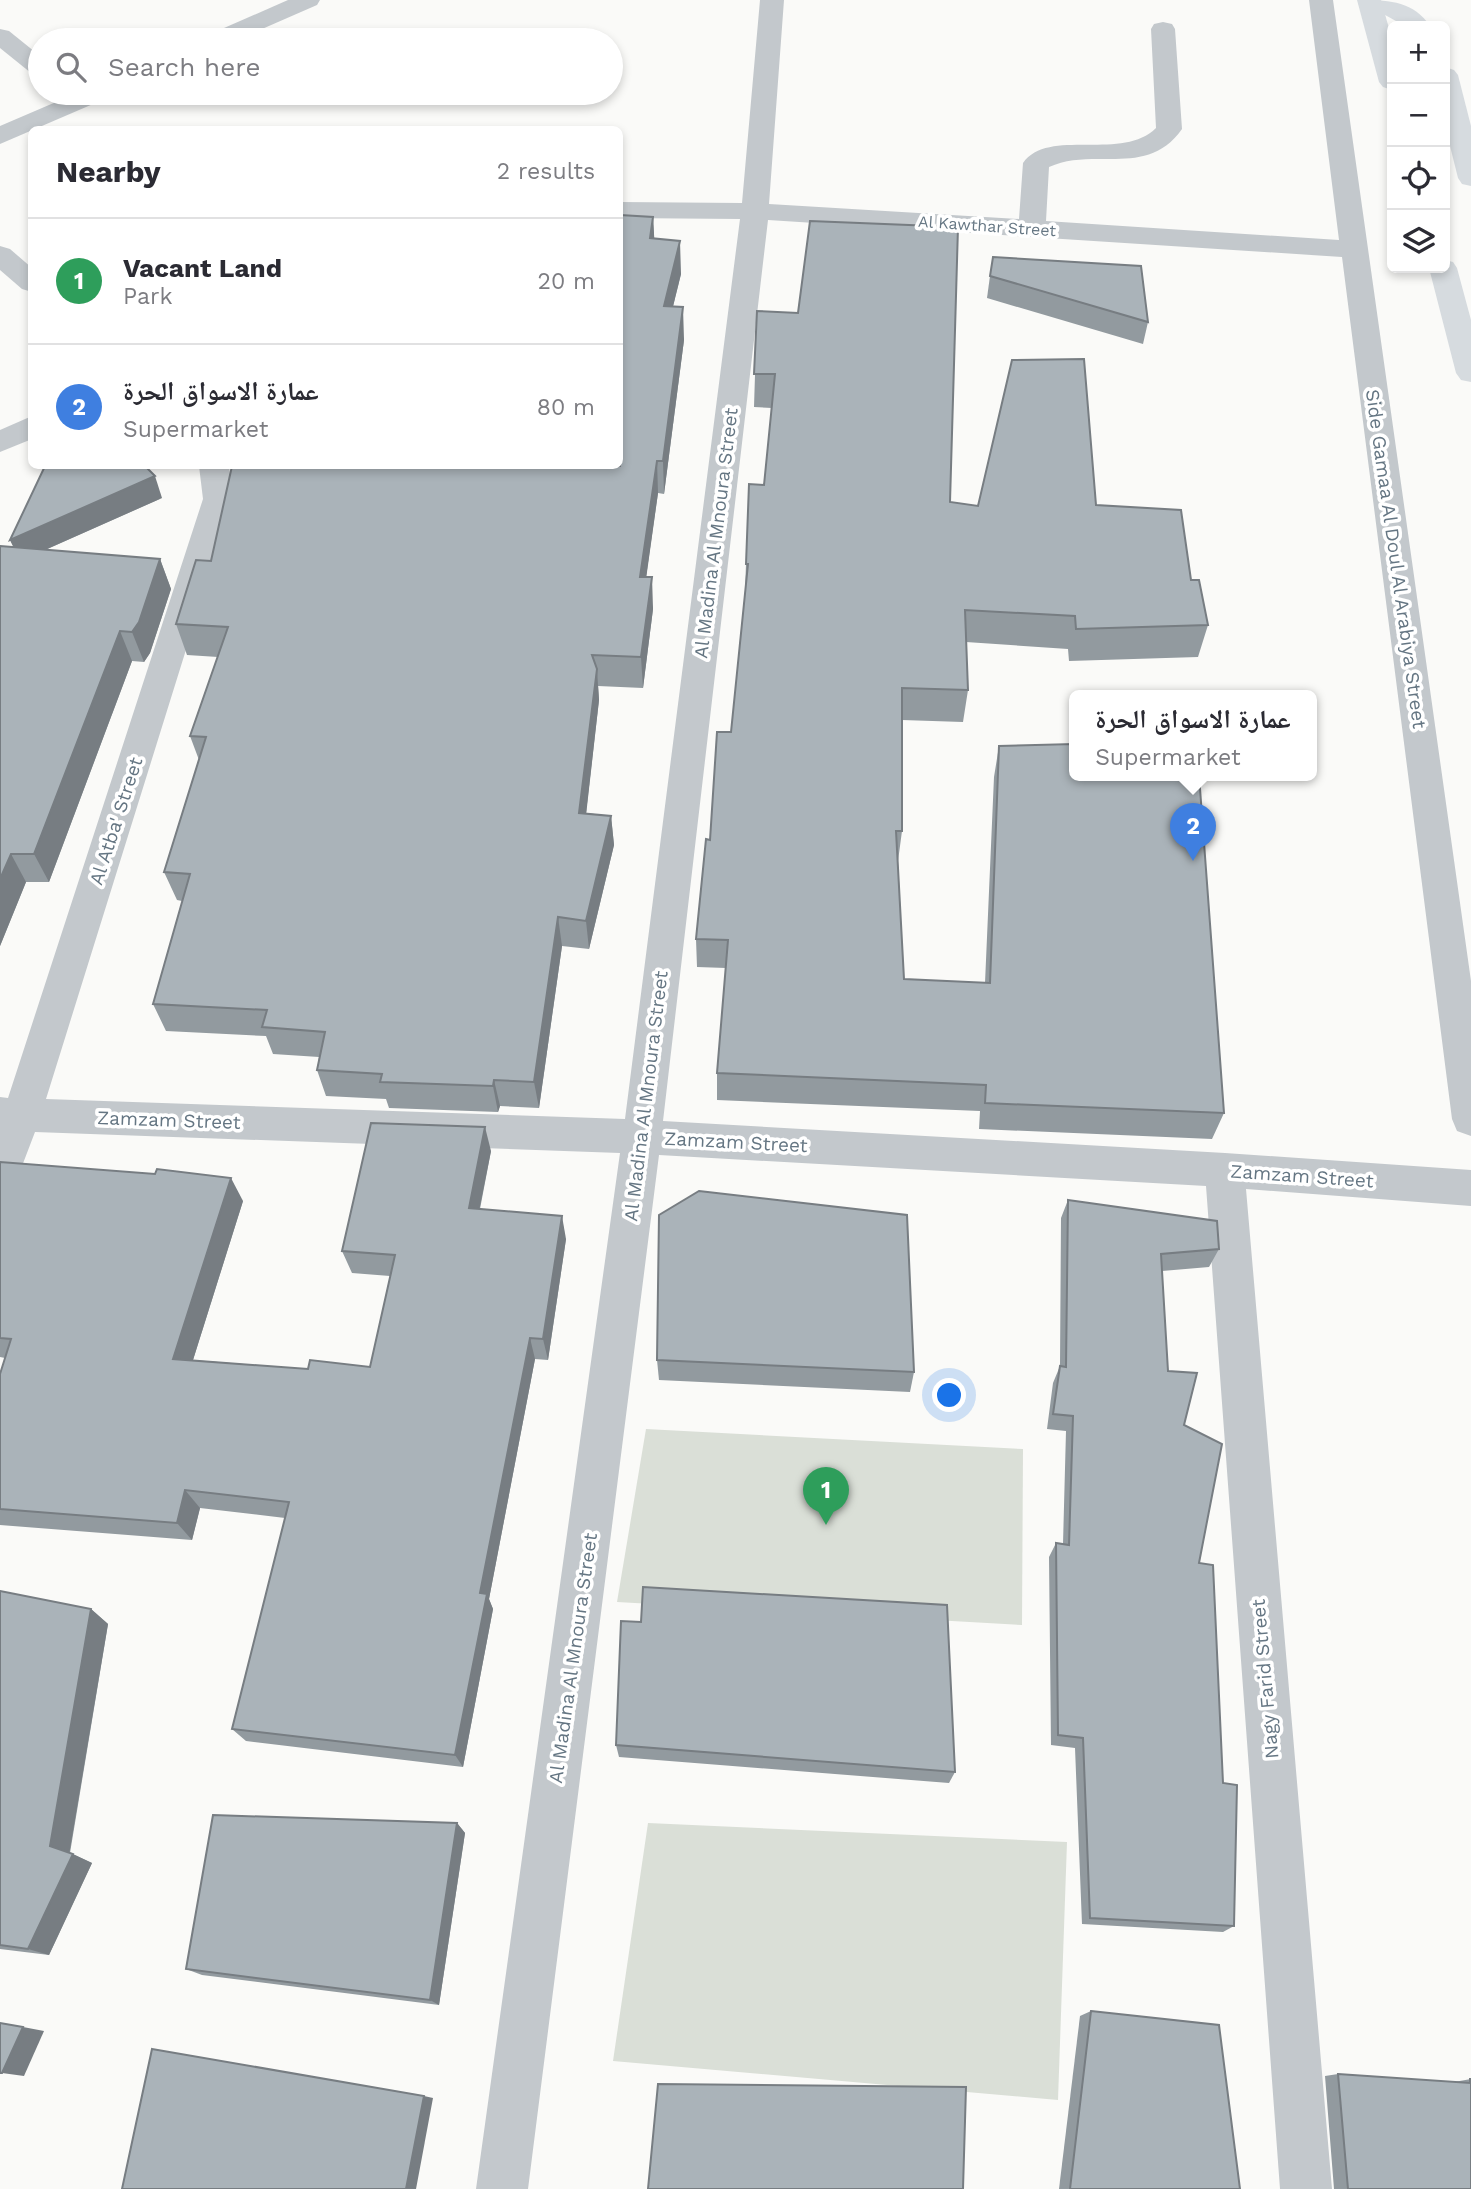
<!DOCTYPE html>
<html lang="en">
<head>
<meta charset="utf-8">
<style>
  :root { --surface:#fff; --page:#f2f2f3; --text:#2b2b33; --muted:#7c7c81; --line:#e1e1e2; --accent:#e4572e }
  body { margin:0; font-family:"Work Sans","Noto Naskh Arabic",sans-serif; background:var(--page); color:var(--text) }
  .controls { position:absolute; right:21px; top:21px; display:grid; overflow:hidden; border-radius:10px; box-shadow:0 4px 10px #0003 }
  .controls button { width:63px; height:63px; display:grid; place-items:center; padding:0; border:0; border-bottom:2px solid var(--line); background:var(--surface); color:var(--text); font:35px sans-serif }
  .you { position:absolute; left:950px; top:1396px; width:24px; height:24px; margin:-18px; border:5px solid #fff; border-radius:50%; background:#1a73e8; box-shadow:0 0 0 10px #1a73e833 }
  .badge { display:grid; place-items:center; width:46px; height:46px; border-radius:50%; background:var(--accent); color:#fff; font-size:23px; font-weight:700 }
  .pin { position:absolute; translate:-50% -58px; filter:drop-shadow(0 2px 4px #0008) }
  .pin::after { content:''; position:absolute; top:37px; width:24px; height:21px; background:inherit; clip-path:polygon(0 0,100% 0,50% 100%) }
  .popup { position:absolute; left:1069px; top:690px; width:248px; height:91px; box-sizing:border-box; display:grid; place-content:center; border-radius:10px; background:var(--surface); filter:drop-shadow(0 2px 5px #0005); font-size:23px; white-space:nowrap; color:var(--muted) }
  .popup b { font-size:26px; color:var(--text) }
  .popup::after { content:''; position:absolute; left:50%; top:100%; margin-left:-14px; border:14px solid transparent; border-top-color:var(--surface) }
  .list { margin:0; padding:0; list-style:none }
  h2 { display:flex; justify-content:space-between; align-items:center; height:91px; margin:0; padding:0 28px; font-size:30px }
  h2 small { font-size:23px; font-weight:400; color:var(--muted) }
  .list li { display:grid; grid-template-columns:46px 1fr auto; gap:21px; align-items:center; box-sizing:border-box; height:126px; padding:0 28px; border-top:2px solid var(--line) }
  .list b { display:block; font-size:26px; white-space:nowrap }
  .list p { margin:0; font-size:23px; white-space:nowrap; color:var(--muted) }
  .list em { font-size:23px; font-style:normal; color:var(--muted) }
  .icon { flex:none; width:38px; height:38px; fill:none; stroke:currentColor; stroke-width:2; stroke-linecap:round; stroke-linejoin:round }
  .map { position:relative; flex:none; width:1471px; height:2189px; overflow:hidden }
  .search { position:absolute; background:var(--surface); box-shadow:0 4px 10px #0003; left:28px; top:28px; width:595px; height:77px; display:flex; align-items:center; gap:18px; box-sizing:border-box; padding:0 24px; border-radius:38px; color:var(--muted); font-size:26px }
  .panel { position:absolute; background:var(--surface); box-shadow:0 4px 10px #0003; left:28px; top:126px; width:595px; height:343px; border-radius:10px }
  .map>svg:first-child { display:block }
  .green { fill:#dadfd7 }
  .lines { fill:none; stroke-linecap:round; stroke-linejoin:round }
  .minor { fill:#c3c8cc; fill-rule:evenodd }
  .major { fill:#d6dbdf; fill-rule:evenodd }
  .highway { fill:#d6dbdf; fill-rule:evenodd }
  .wall { fill:#929a9f }
  .shaded-wall { fill:#777d82 }
  .building { fill:#aab3b9; stroke:#777d82; stroke-width:2 }
  .labels { text-anchor:middle; dominant-baseline:central; stroke-width:7; stroke-linejoin:round; paint-order:stroke }
  .far-street-label { font-size:16px; fill:#657683; stroke:#fff }
  .street-label { font-size:19px; fill:#657683; stroke:#fff }
</style>
</head>
<body>
<div class="map">
<svg width="1471" height="2189" viewBox="0 0 1471 2189">
  <rect width="100%" height="100%" fill="#fafaf8"/>
  <g class="green">
    <path d="M646 1429 1023 1449 1022 1625 617 1602Z"/>
    <path d="M648 1823 1067 1842 1058 2100 613 2061Z"/>
  </g>
  <g class="lines">
    <g class="minor">
      <path d="M288 0H320L317 5 237 40H205L208 35Z"/>
      <path d="M760 0H784L769 204 1019 219 1023 163C1048 127 1122 162 1156 128L1151 29 1154 24 1163 22 1172 24 1175 29 1182 129C1147 179 1094 146 1049 167L1046 221 1339 240 1309 0H1333L1471 981V1136L1457 1131 1452 1119 1342 257 768 220 663 1121 1225 1153 1471 1170V1206L1246 1189 1332 2189H1280L1206 1186 659 1155 528 2189H476L620 1153 35 1132 14 1187 0 1192V1097L8 1098 203 499 199 466H229L233 499 46 1099 625 1119 740 219 620 218V202L742 203Z"/>
      <path d="M0 29 9 31 40 56V76L31 73 0 48Z"/>
      <path d="M77 93H111L107 98 0 144V126Z"/>
      <path d="M0 246 10 249 32 268V292L22 289 0 270Z"/>
      <path d="M32 416V439L0 452V430Z"/>
    </g>
    <g class="major">
      <path d="M1364 0C1390 0 1414 2 1430 26H1405L1367 5Z"/>
      <path d="M1445 67 1454 70 1458 75 1471 126V186L1462 184 1458 178 1445 126Z"/>
    </g>
    <g class="highway">
      <path d="M1357 0H1381L1392 39V90L1383 87 1379 82Z"/>
      <path d="M1445 260 1453 262 1457 268 1471 320V382L1461 380 1456 373 1429 268H1445Z"/>
    </g>
  </g>
  <g class="wall">
    <path d="M653 217 654 238 681 274 673 306 684 340 664 494 658 493 646 577 653 609 643 688 598 686 599 700 586 813 611 816 614 845 589 949 562 946 539 1108 500 1106 498 1112 389 1108 386 1099 326 1096 317 1070 319 1057 273 1054 266 1036 166 1031 153 1004 182 901 177 900 164 872 199 760 190 736 218 657 187 655 176 624 211 561 620 466Z"/>
    <path d="M990 276 1148 322 1143 344 987 298Z"/>
    <path d="M757 311 950 502 978 506 1096 505 1191 580 1208 625 1198 657 1069 661 1068 649 966 642 968 690 963 722 902 720V831L898 861 904 979 985 983 994 777 999 746 1224 1113 1212 1139 979 1129 980 1111 717 1100V1073L726 968 697 967 696 939 710 840 731 732 745 591 746 564 764 485 772 408 754 407Z"/>
    <path d="M162 498 45 550 160 559 171 589 150 653 144 662 132 661 49 882H26L0 946 14 547 10 540Z"/>
    <path d="M491 1151 480 1209 566 1239 548 1360 535 1359 489 1599 493 1609 463 1767 246 1741 232 1729 285 1518 200 1508 192 1540 0 1525V1374L5 1358 0 1357V1162L243 1201 193 1360 308 1369 370 1367 390 1276 352 1273 342 1251Z"/>
    <path d="M1068 1200 1219 1249 1209 1267 1162 1271 1168 1371 1184 1425 1223 1783 1234 1926 1223 1932 1082 1924 1075 1748 1051 1745 1049 1557 1056 1543 1063 1544 1066 1431 1047 1429 1053 1383 1060 1366 1061 1218Z"/>
    <path d="M657 1360 914 1372 910 1392 659 1380Z"/>
    <path d="M0 1591 91 1609 108 1624 70 1853 92 1863 49 1955 0 1949Z"/>
    <path d="M641 1622 955 1772 949 1783 619 1757 616 1745Z"/>
    <path d="M457 1823 465 1833 439 2005 202 1975 186 1969Z"/>
    <path d="M1091 2011 1240 2189H1059L1080 2016Z"/>
    <path d="M1338 2074 1454 2082 1471 2079V2189H1334L1325 2076Z"/>
  </g>
  <g class="shaded-wall">
    <path d="M653 217 655 250 650 238Z"/>
    <path d="M680 241 681 274 665 339 664 306Z"/>
    <path d="M683 307 684 340 664 494 663 461Z"/>
    <path d="M657 461 658 493 642 608 640 577Z"/>
    <path d="M155 476 162 498 20 561 10 540Z"/>
    <path d="M160 559 171 589 150 653 144 662 132 632Z"/>
    <path d="M652 577 653 609 643 688 641 657Z"/>
    <path d="M120 631 132 661 49 882 34 854Z"/>
    <path d="M597 669 599 700 583 842 579 813Z"/>
    <path d="M611 816 614 845 589 949 586 921Z"/>
    <path d="M11 854 26 882 0 946V879Z"/>
    <path d="M558 917 562 946 539 1108 534 1082Z"/>
    <path d="M494 1080 500 1106 498 1112 493 1086Z"/>
    <path d="M485 1127 491 1151 475 1231 469 1208Z"/>
    <path d="M231 1178 243 1201 187 1379 173 1359Z"/>
    <path d="M562 1216 566 1239 548 1360 543 1339Z"/>
    <path d="M530 1338 535 1359 489 1599 493 1609 463 1767 455 1755 480 1593Z"/>
    <path d="M185 1490 200 1508 192 1540 177 1523Z"/>
    <path d="M91 1609 108 1624 69 1855 50 1846Z"/>
    <path d="M457 1823 465 1833 439 2005 430 2000Z"/>
    <path d="M73 1854 92 1863 49 1955 28 1949Z"/>
    <path d="M23 2027 44 2031 24 2076 2 2073Z"/>
    <path d="M424 2096 433 2098 416 2189H406Z"/>
  </g>
  <g class="building">
    <path d="M620 215 653 217 650 238 680 241 664 306 683 307 663 461H657L640 577H652L641 657 592 655 597 669 579 813 611 816 586 921 558 917 534 1082 494 1080 493 1086 380 1082 382 1074 317 1070 325 1032 262 1027 267 1010 153 1004 190 874 164 872 206 737 190 736 228 627 176 624 196 560 211 561 232 466H620Z"/>
    <path d="M810 221 958 227 950 502 978 506 1012 360 1084 359 1096 505 1181 510 1191 580H1199L1208 625 1076 629 1075 616 965 610 968 690 902 688V831H896L904 979 990 983 999 746 1074 744V775H1199L1224 1113 985 1103 986 1085 717 1073 728 940 696 939 706 839 710 840 717 732H731L748 564H746L749 484 764 485 775 374H754L757 311 798 313Z"/>
    <path d="M993 257 1141 266 1148 322 990 276Z"/>
    <path d="M45 466H145L155 476 10 540Z"/>
    <path d="M0 546 160 559 139 622 132 632 120 631 34 854H11L0 879Z"/>
    <path d="M371 1123 485 1127 469 1208 562 1216 543 1339 530 1338 480 1593 487 1594 455 1755 232 1729 289 1502 185 1490 177 1523 0 1509V1374L11 1339 0 1338V1162L155 1174 157 1169 231 1178 173 1359 308 1369 310 1360 370 1367 395 1255 342 1251Z"/>
    <path d="M699 1191 907 1215 914 1372 657 1360 659 1215Z"/>
    <path d="M1068 1200 1217 1221 1219 1249 1161 1254 1168 1371 1197 1373 1184 1425 1222 1444 1199 1563 1213 1565 1223 1783 1237 1785 1234 1926 1090 1918 1083 1738 1058 1735 1056 1543 1069 1545 1073 1416 1053 1414 1060 1366 1066 1367Z"/>
    <path d="M643 1587 947 1605 955 1772 616 1745 621 1621 641 1622Z"/>
    <path d="M0 1591 91 1609 50 1846 73 1854 28 1949 0 1945Z"/>
    <path d="M213 1815 457 1823 430 2000 186 1969Z"/>
    <path d="M1091 2011 1219 2025 1240 2189H1070Z"/>
    <path d="M0 2023 23 2027 2 2073H0Z"/>
    <path d="M152 2049 424 2096 406 2189H122Z"/>
    <path d="M1338 2074 1470 2083V2079H1471V2189H1348Z"/>
    <path d="M658 2084 966 2087 963 2189H648Z"/>
  </g>
  <g class="labels">
    <g class="far-street-label">
      <text transform="translate(987 226) rotate(4)">Al Kawthar Street</text>
    </g>
    <g class="street-label">
      <text transform="translate(716 533) rotate(-83)">Al Madina Al Mnoura Street</text>
      <text transform="translate(1396 559) rotate(82)">Side Gamaa Al Doul Al Arabiya Street</text>
      <text transform="translate(116 821) rotate(-72)">Al Atba' Street</text>
      <text transform="translate(646 1096) rotate(-83)">Al Madina Al Mnoura Street</text>
      <text transform="translate(169 1120) rotate(2)">Zamzam Street</text>
      <text transform="translate(736 1142) rotate(3)">Zamzam Street</text>
      <text transform="translate(1302 1176) rotate(4)">Zamzam Street</text>
      <text transform="translate(573 1658) rotate(-82)">Al Madina Al Mnoura Street</text>
      <text transform="translate(1265 1679) rotate(-95)">Nagy Farid Street</text>
    </g>
  </g>
</svg>
<div class="controls">
<button>+</button>
<button>−</button>
<button><svg class="icon" aria-label="locate" viewBox="0 0 24 24"><circle cx="12" cy="12" r="6"/><path d="M12 2v4M12 18v4M2 12h4M18 12h4"/></svg></button>
<button><svg class="icon" aria-label="layers" viewBox="0 0 24 24"><path d="M12 4l9 5-9 5-9-5zM3 14l9 5 9-5"/></svg></button>
</div>
<div class="you"></div>
<div class="pin badge" style="left:826px;top:1525px;background:#2e9e5b">1</div>
<div class="pin badge" style="left:1193px;top:861px;background:#3f7fe0">2</div>
<div class="popup"><b>عمارة الاسواق الحرة</b>Supermarket</div>
<div class="search"><svg class="icon" aria-label="search" viewBox="0 0 24 24"><circle cx="10" cy="10" r="6"/><path d="M15 15l6 6"/></svg>Search here</div>
<section class="panel">
<h2>Nearby<small>2 results</small></h2>
<ul class="list">
<li><span class="badge" style="background:#2e9e5b">1</span><div><b>Vacant Land</b><p>Park</p></div><em>20 m</em></li>
<li><span class="badge" style="background:#3f7fe0">2</span><div><b>عمارة الاسواق الحرة</b><p>Supermarket</p></div><em>80 m</em></li>
</ul>
</section>
</div>
</body>
</html>
